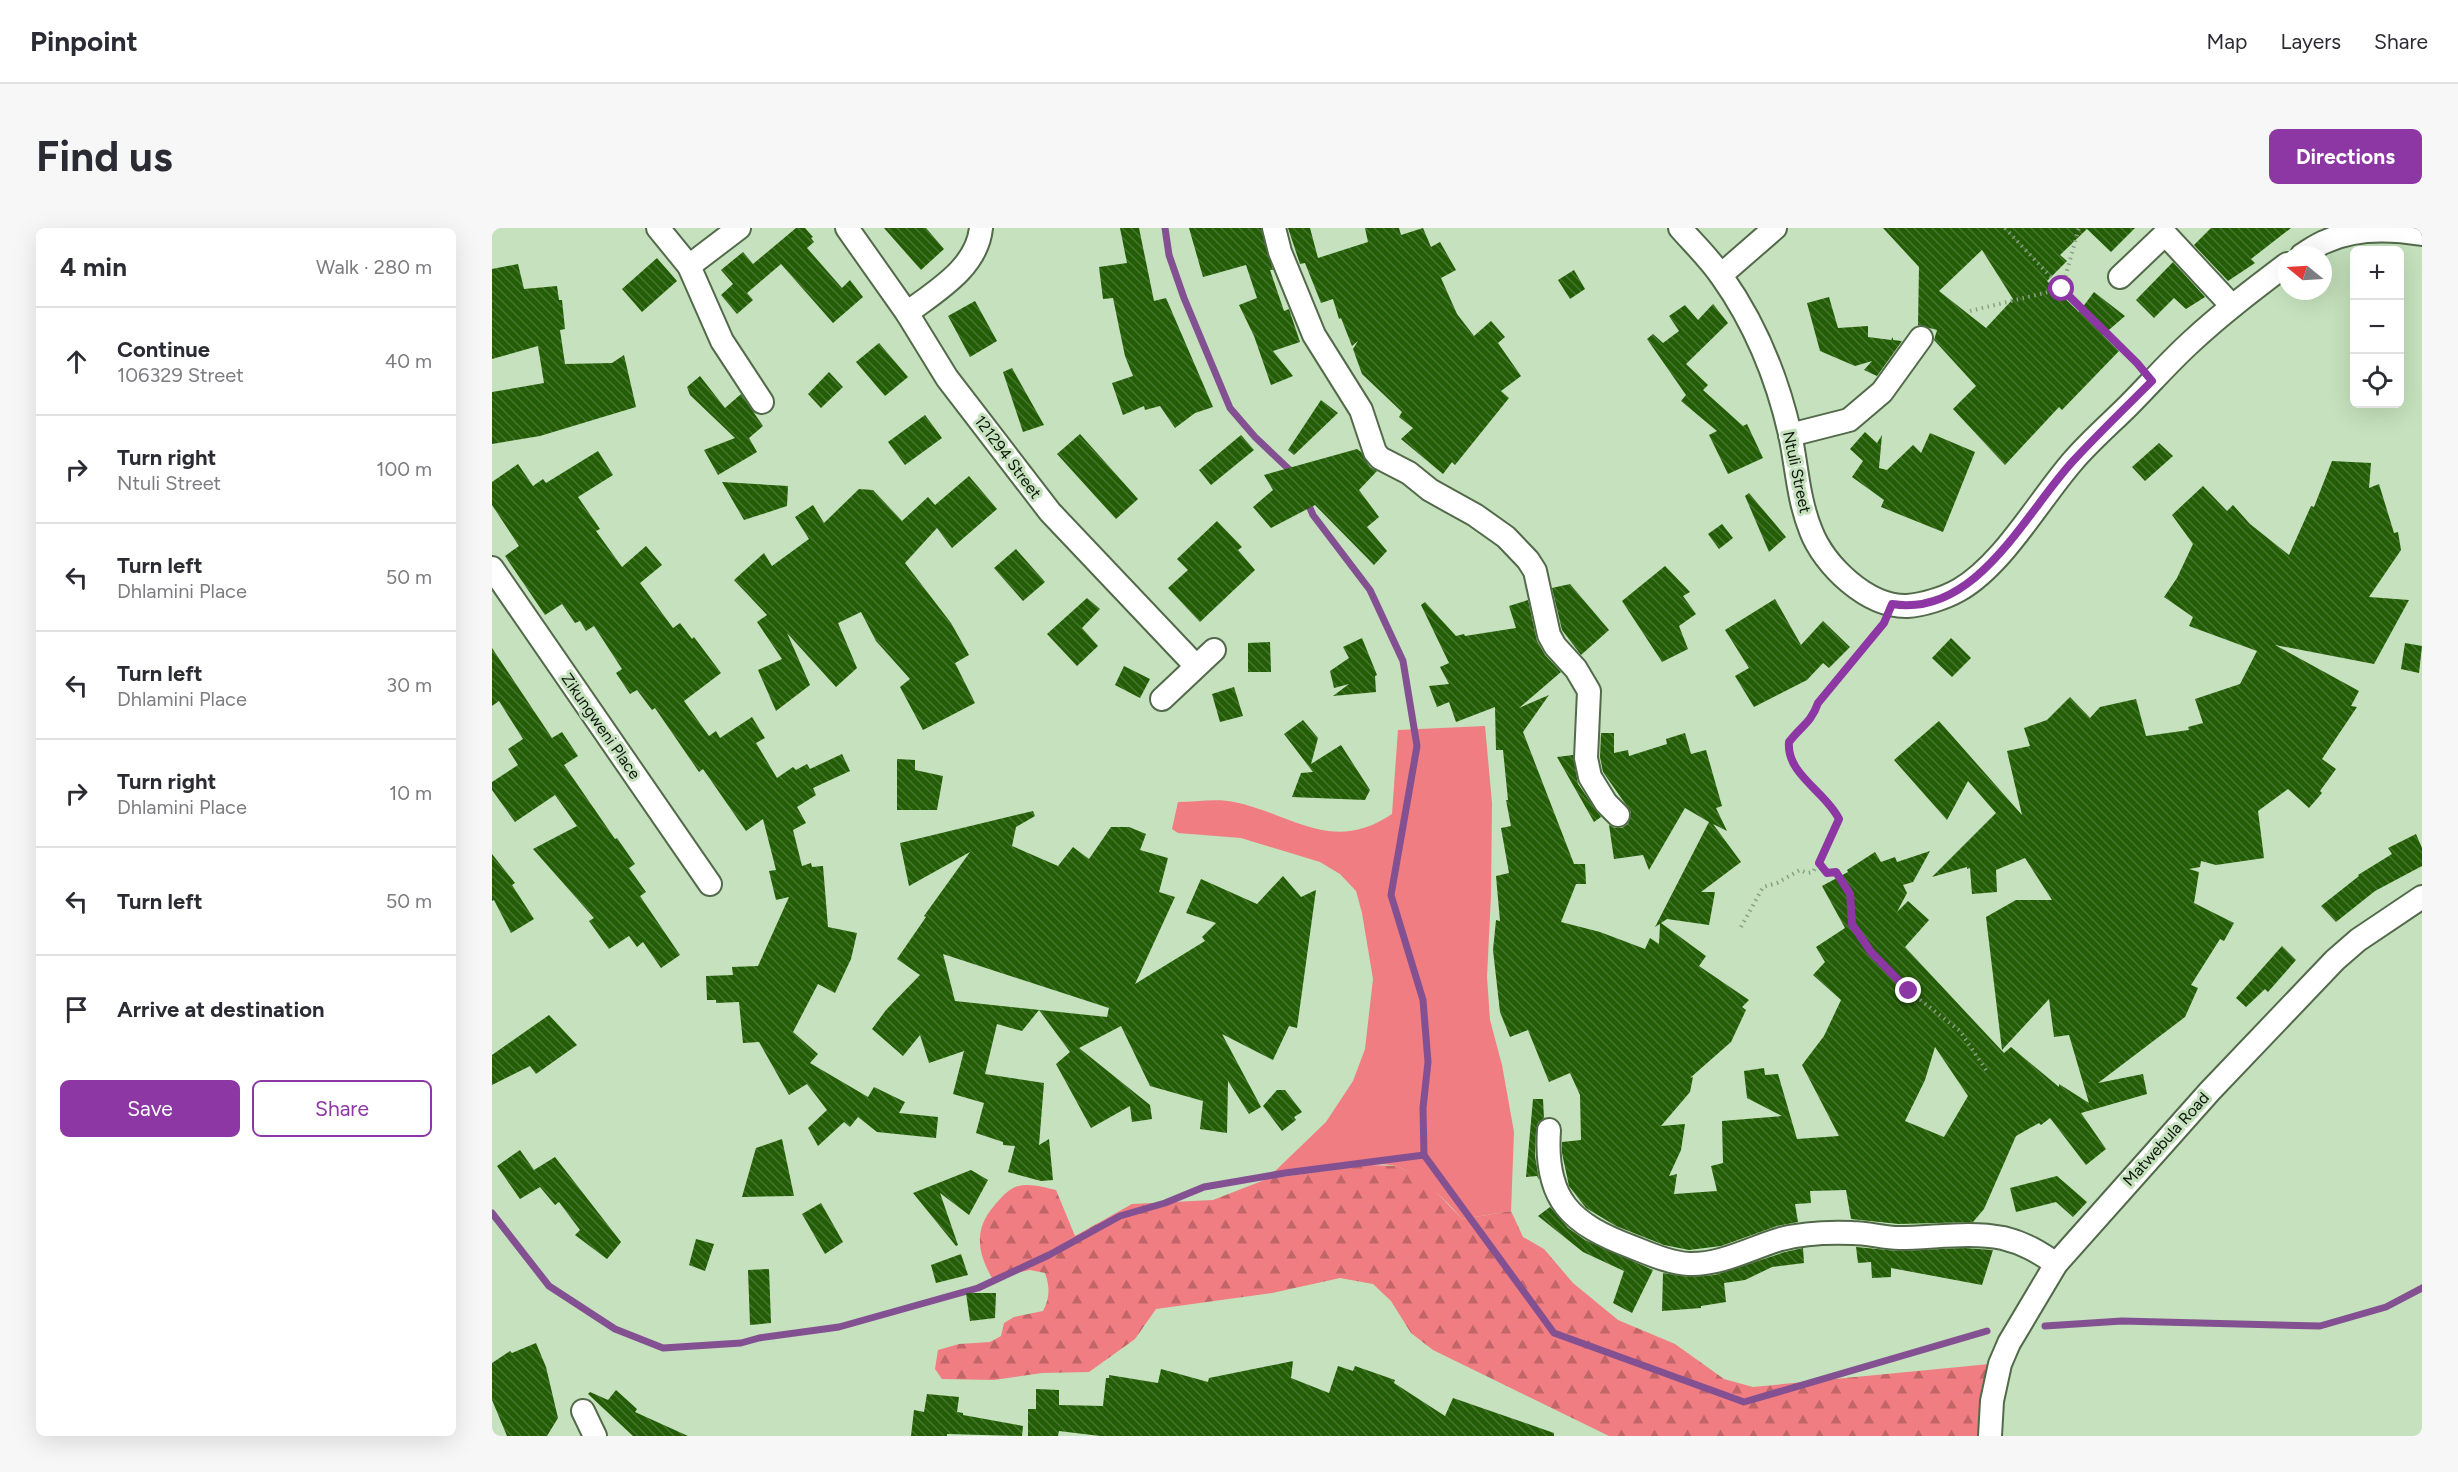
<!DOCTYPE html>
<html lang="en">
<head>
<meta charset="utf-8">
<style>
  :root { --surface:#fff; --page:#f7f7f7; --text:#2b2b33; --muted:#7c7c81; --line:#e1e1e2; --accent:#8d37a5 }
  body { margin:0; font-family:Figtree,sans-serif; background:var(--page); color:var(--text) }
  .controls { position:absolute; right:18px; top:18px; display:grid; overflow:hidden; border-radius:9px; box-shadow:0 6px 24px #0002 }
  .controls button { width:54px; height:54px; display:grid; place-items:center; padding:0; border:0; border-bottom:2px solid var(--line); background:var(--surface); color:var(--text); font:30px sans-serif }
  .compass { position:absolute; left:1786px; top:18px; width:54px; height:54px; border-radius:50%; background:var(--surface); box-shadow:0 6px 24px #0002; rotate:288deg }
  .stop { position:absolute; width:18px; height:18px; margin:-14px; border:4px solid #8d37a5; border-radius:50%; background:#fff }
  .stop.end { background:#8d37a5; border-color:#fff; box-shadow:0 2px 6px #0008 }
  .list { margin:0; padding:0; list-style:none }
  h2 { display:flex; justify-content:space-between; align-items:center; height:78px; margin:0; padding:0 24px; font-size:26px }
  h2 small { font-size:20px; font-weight:400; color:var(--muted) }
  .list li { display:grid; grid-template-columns:39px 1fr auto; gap:18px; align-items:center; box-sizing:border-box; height:108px; padding:0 24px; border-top:2px solid var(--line) }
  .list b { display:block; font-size:22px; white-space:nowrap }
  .list p { margin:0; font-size:20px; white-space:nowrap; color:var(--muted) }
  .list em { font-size:20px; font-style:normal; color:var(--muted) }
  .actions { display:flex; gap:12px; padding:18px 24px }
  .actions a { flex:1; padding:14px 0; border:2px solid var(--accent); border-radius:9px; text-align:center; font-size:21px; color:var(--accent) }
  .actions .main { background:var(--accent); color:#fff }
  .icon { flex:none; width:33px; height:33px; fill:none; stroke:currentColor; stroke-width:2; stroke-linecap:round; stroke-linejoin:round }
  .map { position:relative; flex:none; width:1930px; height:1208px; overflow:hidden; border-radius:9px }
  header { display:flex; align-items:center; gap:36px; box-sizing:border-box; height:84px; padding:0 30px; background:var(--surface); border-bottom:2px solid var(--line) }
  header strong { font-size:28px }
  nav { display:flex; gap:33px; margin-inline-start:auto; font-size:21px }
  .intro { display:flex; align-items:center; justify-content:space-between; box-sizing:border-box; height:144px; padding:0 36px }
  h1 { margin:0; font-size:42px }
  .button { padding:15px 27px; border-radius:9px; background:var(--accent); color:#fff; font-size:21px; font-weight:700 }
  main { display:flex; gap:36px; padding:0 36px }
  aside { flex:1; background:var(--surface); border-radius:9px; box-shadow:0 6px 24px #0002 }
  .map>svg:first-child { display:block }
  .grass { fill:#f07d82 }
  .forest { fill:url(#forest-firs) }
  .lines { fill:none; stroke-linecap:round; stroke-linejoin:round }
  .stream { stroke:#835192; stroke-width:7 }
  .building { fill:url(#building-back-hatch); fill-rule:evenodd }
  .minor-casing { stroke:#526a4a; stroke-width:26 }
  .path { stroke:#8aa084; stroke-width:4; stroke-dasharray:1.5 4.5; stroke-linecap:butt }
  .minor { stroke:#fff; stroke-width:22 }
  .route { stroke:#8d37a5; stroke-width:8 }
  .labels { text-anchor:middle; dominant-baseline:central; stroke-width:6; stroke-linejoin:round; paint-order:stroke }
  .street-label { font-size:16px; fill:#0c1509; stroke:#c5e1bd }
</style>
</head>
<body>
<header>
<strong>Pinpoint</strong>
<nav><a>Map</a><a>Layers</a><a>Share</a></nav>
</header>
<div class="intro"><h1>Find us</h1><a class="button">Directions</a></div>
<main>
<aside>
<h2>4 min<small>Walk · 280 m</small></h2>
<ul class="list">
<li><svg class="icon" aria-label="ahead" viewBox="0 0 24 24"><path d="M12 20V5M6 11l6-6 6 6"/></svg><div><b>Continue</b><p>106329 Street</p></div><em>40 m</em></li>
<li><svg class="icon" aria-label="right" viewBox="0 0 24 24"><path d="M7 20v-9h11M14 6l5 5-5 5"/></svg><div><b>Turn right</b><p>Ntuli Street</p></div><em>100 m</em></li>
<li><svg class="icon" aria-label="left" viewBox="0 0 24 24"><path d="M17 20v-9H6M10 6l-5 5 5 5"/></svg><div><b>Turn left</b><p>Dhlamini Place</p></div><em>50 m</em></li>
<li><svg class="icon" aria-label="left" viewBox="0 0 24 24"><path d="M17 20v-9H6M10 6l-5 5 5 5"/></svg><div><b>Turn left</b><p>Dhlamini Place</p></div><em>30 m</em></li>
<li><svg class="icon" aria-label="right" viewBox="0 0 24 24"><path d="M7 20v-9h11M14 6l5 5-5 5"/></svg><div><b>Turn right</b><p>Dhlamini Place</p></div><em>10 m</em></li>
<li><svg class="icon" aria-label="left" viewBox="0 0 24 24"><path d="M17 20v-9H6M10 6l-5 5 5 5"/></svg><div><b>Turn left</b></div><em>50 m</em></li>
<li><svg class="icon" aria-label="arrive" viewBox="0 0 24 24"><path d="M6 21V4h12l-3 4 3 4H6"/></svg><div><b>Arrive at destination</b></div></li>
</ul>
<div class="actions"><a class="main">Save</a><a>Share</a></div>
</aside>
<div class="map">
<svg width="1930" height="1208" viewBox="0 0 1930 1208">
  <defs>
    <pattern id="forest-firs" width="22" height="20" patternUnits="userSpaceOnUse" patternTransform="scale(1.5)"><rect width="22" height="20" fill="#f07d82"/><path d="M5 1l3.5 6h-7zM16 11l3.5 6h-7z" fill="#c16569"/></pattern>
    <pattern id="building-back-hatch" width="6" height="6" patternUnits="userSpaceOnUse" patternTransform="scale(1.5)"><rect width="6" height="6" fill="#235d05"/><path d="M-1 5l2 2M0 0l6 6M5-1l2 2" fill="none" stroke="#487431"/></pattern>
  </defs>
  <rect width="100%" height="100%" fill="#c5e1bd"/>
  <path class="grass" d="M993 498 1000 575 999 667 995 749 998 792 1010 837 1022 904 1019 983 970 991C953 971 932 950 907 939 887 930 800 947 775 951L834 894 861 853 873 821 881 751 870 685 864 663 848 646 828 634 749 610 686 605 680 601 686 574C704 574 725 570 742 574 801 586 839 627 900 586L906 502Z"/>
  <path class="forest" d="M877 937 905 938 932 951 970 991 1019 983 1031 1009 1052 1021 1081 1055 1126 1092 1183 1116 1232 1151 1261 1159 1508 1135 1498 1208H1117L941 1122 919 1105 899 1073 881 1056 848 1050 780 1065 664 1081 643 1111 597 1144 550 1145 502 1152 450 1151 443 1141 446 1122 467 1116 498 1114 509 1108 512 1095 522 1089 551 1083C558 1070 558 1059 553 1045L538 1042 500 1050C485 1024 482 1001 502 978 508 971 514 963 523 959 535 954 552 959 564 962L583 1008 640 976 721 972 775 951Z"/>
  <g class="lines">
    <g class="stream">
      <path d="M673 0 677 27 692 70 738 180 763 209 803 247"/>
      <path d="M815 273 821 287 878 362 911 433 925 518 899 667 931 772 936 834 931 880 932 927"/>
      <path d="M0 985 57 1058 123 1101 171 1120 249 1115 267 1110 347 1099 486 1060 557 1027 628 988 673 975 712 959 793 945 932 927 1062 1105 1252 1174 1495 1103"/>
      <path d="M1553 1098 1630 1093 1828 1098 1894 1079 1930 1060"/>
    </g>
  </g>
  <g class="building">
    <path d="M304 0H313L321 9 319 10 322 14 315 20 350 60 358 52 371 69 341 95 289 36 255 65 261 72 245 86 229 67 241 56 229 42 251 24 261 36Z"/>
    <path d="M392 0H434L452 21 429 42Z"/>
    <path d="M628 0H647L662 73 674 70 721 179 703 185 683 200 668 178 653 182 652 178 631 187 620 155 641 148 633 128 621 70 611 71 607 39 635 35Z"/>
    <path d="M697 0H769L781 42H778L792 83 797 81 808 114 781 123 801 148 779 157 762 108 747 77 765 70 754 37 711 49Z"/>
    <path d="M796 0H818L826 30 876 14 873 0H907L909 7 931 0 939 19 948 14 964 42 949 50 965 86 982 108 999 93 1013 109 1006 115 1029 148 1009 163 1017 170 963 237 960 234 951 246 909 211 921 200 907 189 910 184 870 146 861 121 866 113 860 118 849 90 847 91 841 71 829 75 813 35 808 36Z"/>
    <path d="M1391 0H1643L1619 24 1595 1 1568 27 1575 33 1555 53 1587 84 1602 64 1633 88 1611 107 1627 123 1570 182 1567 179 1513 237 1461 181 1484 158 1442 112 1445 102 1426 97 1427 39ZM1490 22 1521 71 1494 100 1447 63Z"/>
    <path d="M1719 0H1799L1759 31 1763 35 1736 53 1702 17Z"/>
    <path d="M165 30 185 53 150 84 130 61Z"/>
    <path d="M1681 34 1713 69 1694 81 1682 70 1662 90 1644 72Z"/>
    <path d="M26 36 32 61 65 58 67 72H70L73 101 68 102 73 136 120 135 132 127 144 179 48 208 0 216V164L52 155 46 118 0 131V41Z"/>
    <path d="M1082 42 1093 61 1078 71 1066 52Z"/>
    <path d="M1337 69 1346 100 1376 98V109L1399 112 1401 109V112L1410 113 1385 148 1372 142 1380 133 1363 138 1328 123 1315 75Z"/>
    <path d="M483 73 505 113 478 129 456 88Z"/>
    <path d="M1221 76 1236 95 1194 136 1216 157 1211 162 1251 198 1255 196 1271 230 1236 246 1217 207 1225 203 1189 173 1194 167 1155 111 1161 106 1171 115 1187 103 1177 88 1193 77 1206 92Z"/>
    <path d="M387 115 416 149 393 168 364 134Z"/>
    <path d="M520 140 552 197 531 204 511 144Z"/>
    <path d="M337 144 351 159 329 180 316 166Z"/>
    <path d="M208 148 233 180 249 166 271 198 257 210 265 224 226 247 212 222 243 210 198 167 195 159Z"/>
    <path d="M829 172 846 185 802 227 796 222Z"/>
    <path d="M433 187 450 210 413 237 396 214Z"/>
    <path d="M1373 204 1385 215 1390 207 1387 240 1395 242 1421 217 1429 225 1438 205 1483 224 1451 304 1389 279 1392 272 1360 249 1371 233 1358 221Z"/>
    <path d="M588 206 646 271 624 291 565 226Z"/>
    <path d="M749 207 762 222 719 257 707 242Z"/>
    <path d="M1667 215 1681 228 1653 253 1640 239Z"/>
    <path d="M865 221 869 224 878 239 885 243 867 262 887 289 875 299 895 323 882 337 823 277 779 300 761 279 781 262 772 247Z"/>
    <path d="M106 223 121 247 86 269 108 301 104 303 130 339 154 318 170 337 148 355 181 400 188 395 200 411 202 409 229 445 192 473 217 508 224 503 228 510 260 489 273 510 264 515 285 550 301 539 304 542 315 536 318 541 350 526 358 543 321 560 324 567 305 579 314 595 301 602 310 638 319 635 320 639 331 638 336 699 365 705 359 731 343 765 326 756 301 804 326 826 318 835 376 869 382 859 413 874 407 885 446 889 444 910 385 904 366 889 358 899 352 894 326 918 316 900 335 882 315 856 297 867 267 814 251 815 247 774 224 775V772H215L214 748 241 747 240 739 266 738 297 669 284 672 277 643 284 642 271 591 254 603 211 541 207 544 163 480 160 482 145 462 138 466 124 445 130 441 102 398 94 403 88 393 83 395 70 376 53 387 13 328 27 318 0 277V254L26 236 41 258 51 251 54 255Z"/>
    <path d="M1840 233 1879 235 1877 260 1887 256 1902 305 1906 304 1909 322 1877 369 1917 372 1882 436 1783 417 1867 463 1859 478 1865 479 1830 531 1844 541 1828 563 1830 565 1817 580 1796 561 1766 583 1772 630 1724 637 1709 633 1708 639 1697 641 1707 644 1702 675 1742 695 1732 713 1728 711 1699 757 1706 760 1693 789 1606 855 1651 846 1655 866 1589 885 1614 921 1594 937 1558 890 1549 897 1547 895 1524 908 1492 981 1481 994 1407 996 1359 991 1354 962 1318 963 1319 975 1303 976 1306 994 1285 998 1229 1018 1197 1022 1172 1017 1124 998 1094 980 1077 958 1070 925V914L1089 912 1088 867 1078 845 1057 854 1036 802 1018 809 1008 784 1001 722 1004 692 1008 693 1004 648 1017 645 1009 600 1019 598 1014 572H1016L1011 522H1004L1003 479 964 494 957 474 945 479 937 458 957 456 948 439 957 435 929 377 933 374 964 408 972 406 973 408 1024 400 1017 378 1036 372 1045 413 1053 427 1069 444 1027 480 1057 467 1031 504 1082 636H1093L1094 656H1084L1069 694 1108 704 1153 721 1158 710 1167 716 1168 696 1163 699 1217 594 1193 580 1157 642 1151 627 1122 631 1117 597 1123 600H1130L1136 596 1139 584 1111 544 1108 529 1109 505H1122V525L1136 522 1137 528 1175 516 1174 511 1193 505 1199 526 1214 522 1230 578 1224 580 1235 603 1221 596 1249 634 1209 664H1223L1217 697 1175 691 1169 695 1214 728 1207 738 1257 772 1250 779 1254 782 1239 814 1198 850 1201 849 1198 864 1169 898 1193 896 1189 922 1177 948 1185 946 1182 966 1225 963 1219 938 1231 935 1230 893 1290 888 1255 870 1252 843 1272 840 1273 847 1286 846 1305 911 1347 908 1310 837 1332 808 1349 772 1321 747 1333 734 1324 719 1353 700 1330 658 1356 644 1355 642 1383 624 1389 634 1403 629 1405 634 1438 623 1421 654 1411 657 1415 665 1405 684 1416 673 1437 692 1413 719 1512 825 1519 819 1567 859V856L1597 875 1577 807 1562 809 1557 771 1510 822 1494 689 1524 672H1560L1533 630 1504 642 1505 664 1480 666 1478 640 1475 641V639L1440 649 1504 585 1476 553 1455 592 1402 532 1447 493 1530 587 1515 523 1538 518 1532 500 1555 492 1578 469 1598 490 1608 479 1644 471 1654 508 1697 502 1696 499 1711 495 1703 471 1748 456 1765 423 1697 398 1701 389 1672 369 1685 350 1701 316 1680 287 1711 258 1735 283 1741 277 1758 296 1797 327 1819 278 1822 279ZM1443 819 1476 868 1452 909 1413 893 1433 852Z"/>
    <path d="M477 248 505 281 460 320 445 300 413 335 459 395 477 427 463 435 483 475 431 502 408 459 418 451 384 413 369 384 346 395 365 440 344 459 295 405 318 457 284 483 266 442 290 431 265 394 275 387 242 352 272 325 280 338 317 311 303 289 321 277 332 295 367 261 381 262 410 293 436 269 443 277Z"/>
    <path d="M230 254 296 258 295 278 252 292Z"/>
    <path d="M1257 265 1294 309 1277 324 1253 268Z"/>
    <path d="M725 293 750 319 746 322 763 342 708 394 676 360 696 342 685 331Z"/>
    <path d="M1230 296 1241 310 1227 321 1216 306Z"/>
    <path d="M524 321 553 354 531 373 502 340Z"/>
    <path d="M1173 338 1198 364 1191 368 1204 386 1187 398 1196 421 1170 434 1130 373Z"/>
    <path d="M1078 356 1117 402 1089 427 1070 402 1060 360Z"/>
    <path d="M595 370 608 381 590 400 606 418 585 438 555 406Z"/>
    <path d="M1283 371 1309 417 1331 393 1358 419 1337 440 1331 435 1315 452 1262 479 1243 448 1257 440 1233 402Z"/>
    <path d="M870 410 885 447 883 448 884 464 841 468 857 456 842 460 838 443 857 430 851 419Z"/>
    <path d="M1459 410 1479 430 1460 449 1440 430Z"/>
    <path d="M778 414 779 444H756V415Z"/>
    <path d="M1913 415 1930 418 1927 445 1909 441Z"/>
    <path d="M0 420 60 510 70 504 86 528 72 537 123 611 125 610 143 636 137 640 154 664 148 668 188 727 169 740 151 714 145 719 137 708 117 721 97 693 102 690 41 621 85 598 63 567 23 594 0 562V554L26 537 16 521 31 511 7 473 0 478Z"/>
    <path d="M632 438 658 451 648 470 623 457Z"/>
    <path d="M742 459 751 488 728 494 720 466Z"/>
    <path d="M811 492 826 510 819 536 849 517 878 562 873 572 800 569 809 545 821 544 792 506Z"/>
    <path d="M1081 527 1086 556 1109 589 1102 594 1065 529Z"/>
    <path d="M405 531 423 532V542L451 548 445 582H405Z"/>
    <path d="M541 583 543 588 524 599 520 618 566 638 581 619 597 631 619 599H637L654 606 648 622 676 630 667 664 683 669 643 756 713 713 710 709 724 695 694 685 709 651 765 676 791 648 809 669 824 662 805 800 797 798 781 832 730 806 769 879 757 886 736 853 735 905 708 901 711 873 658 858 629 798 587 820 658 877 660 891 640 894 638 878 599 900 564 836 578 824 547 782 530 803 505 796 493 846 552 855 547 917 557 911 561 952 549 953 516 944 523 918 511 917V914L484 905 492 875 461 866 472 823 437 835 428 807 411 828 380 801 394 782 428 747 405 731 434 689 432 688 478 624 417 658 408 615ZM451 726 617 780 615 789 463 773Z"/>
    <path d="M1924 606 1930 620V638L1883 663 1844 694 1829 678 1867 648 1866 647 1900 626 1896 620Z"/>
    <path d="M0 626 23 655 20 657 42 691 19 705 2 672 0 673Z"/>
    <path d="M1790 718 1804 732 1776 764 1773 761 1754 779 1744 770Z"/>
    <path d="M57 787 85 817 44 846 38 838 0 857V827Z"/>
    <path d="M785 862H793L810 884 802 889 804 892 790 903 771 878Z"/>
    <path d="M1041 871H1051L1052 890 1046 895 1044 902 1043 928 1047 952 1045 948 1034 949Z"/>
    <path d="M290 911 302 968 250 969 264 920Z"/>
    <path d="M28 922 42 942 63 929 129 1014 115 1031 83 1007 88 1002 67 974 63 977 48 959 28 971 5 938Z"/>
    <path d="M479 942 496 952 477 987 448 965 466 1017 464 1018 421 965Z"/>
    <path d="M1565 948 1595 974 1581 989 1564 974 1524 984 1518 960Z"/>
    <path d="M329 975 351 1014 333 1026 310 986Z"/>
    <path d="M1058 979 1076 1000 1093 1012 1161 1042 1140 1085 1121 1075 1132 1043 1091 1024 1046 988Z"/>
    <path d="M204 1011 222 1016 213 1043 197 1037Z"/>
    <path d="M1364 1019 1406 1023 1472 1020 1501 1022 1490 1057 1399 1040V1049L1380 1050 1379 1034 1366 1035Z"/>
    <path d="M1311 1020 1312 1035 1280 1039 1253 1052 1232 1055 1234 1074 1209 1078V1080L1170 1083 1171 1045 1196 1049 1223 1047 1293 1024Z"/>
    <path d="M469 1026 476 1047 444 1055 439 1037Z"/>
    <path d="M277 1041 279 1095 258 1097 256 1042Z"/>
    <path d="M474 1065H504L503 1090 478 1093Z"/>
    <path d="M44 1115 54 1139 66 1190 55 1208H15L0 1172V1135L18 1123 20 1125Z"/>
    <path d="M801 1133 799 1150 837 1165 846 1138 861 1143 863 1138 903 1152 902 1155 953 1188 961 1170 1062 1205V1208H608L567 1203 566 1208H536V1181H544V1161L567 1162V1177L611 1178 614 1150H617V1147L666 1155 669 1141 716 1154 717 1150Z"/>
    <path d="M124 1162 145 1181 143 1184 196 1208H141L96 1166 98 1164 116 1172Z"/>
    <path d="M435 1166 467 1169 465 1184 471 1185V1187L531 1198 530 1208 455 1206V1208H419L422 1182 432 1184Z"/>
  </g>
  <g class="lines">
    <defs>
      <g id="minor">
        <path d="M166 0 197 38 230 113 270 174"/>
        <path d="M355 0 415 85 455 150 558 284 703 437"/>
        <path d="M782 0 788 24 822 107 869 182 883 224 888 230 917 245 938 262 983 287 1014 309 1036 332 1043 343 1057 407 1063 418 1084 441 1097 463 1094 530 1098 549 1114 575 1126 587"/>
        <path d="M1188 0C1202 16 1218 31 1230 49 1264 97 1285 149 1298 206 1305 239 1306 271 1319 303 1332 337 1375 379 1415 378 1431 377 1453 370 1467 362 1511 337 1547 272 1581 233 1598 213 1618 196 1637 177 1658 156 1677 134 1699 114 1729 86 1762 61 1795 36"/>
        <path d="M1810 27C1818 22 1826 16 1835 13 1863 0 1900 1 1930 6"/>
        <path d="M197 38 247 0"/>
        <path d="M1229 47 1283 0"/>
        <path d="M1628 49 1671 8 1674 7 1740 78"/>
        <path d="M415 85C444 63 485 40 489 0"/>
        <path d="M1298 207 1357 192 1390 164 1429 110"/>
        <path d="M0 340 218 656"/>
        <path d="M670 471 722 422"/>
        <path d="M1057 902C1052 972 1079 996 1140 1019 1158 1026 1178 1035 1197 1036 1230 1037 1258 1020 1289 1011 1312 1005 1337 1004 1361 1005 1376 1005 1392 1010 1407 1010 1441 1010 1477 1003 1511 1010 1532 1015 1547 1024 1564 1036"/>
        <path d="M91 1183 103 1208"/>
        <path d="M1498 1208 1500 1173 1508 1136 1517 1115 1564 1036 1718 863 1843 732 1866 712 1930 669"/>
      </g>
    </defs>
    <use href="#minor" class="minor-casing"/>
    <g class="path">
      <path d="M1513 0 1570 61 1646 137"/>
      <path d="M1570 60 1587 0"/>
      <path d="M1478 83 1569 61"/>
      <path d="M1327 635 1335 645 1344 644 1358 666 1361 696 1379 724 1417 763 1468 803 1494 842"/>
      <path d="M1249 699 1271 659 1285 655 1308 642 1315 645 1321 644 1343 602 1347 591C1334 564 1294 546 1297 514 1309 498 1319 495 1326 475L1390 397"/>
    </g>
    <use href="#minor" class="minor"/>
  </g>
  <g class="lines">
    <path class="route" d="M1417 763 1379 724 1360 696 1358 666 1344 644 1335 645 1327 635 1347 591C1334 564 1294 546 1297 514 1309 498 1319 495 1326 475L1392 395 1400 376C1485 390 1534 283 1582 232 1607 205 1634 179 1660 153L1645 135 1570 61"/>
  </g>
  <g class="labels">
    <g class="street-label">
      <text transform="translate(516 229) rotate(53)">121294 Street</text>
      <text transform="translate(1305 244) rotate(78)">Ntuli Street</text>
      <text transform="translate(109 498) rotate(55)">Zikungweni Place</text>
      <text transform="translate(1674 911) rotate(-48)">Matwebula Road</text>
    </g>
  </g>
</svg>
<div class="controls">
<button>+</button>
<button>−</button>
<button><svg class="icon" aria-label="locate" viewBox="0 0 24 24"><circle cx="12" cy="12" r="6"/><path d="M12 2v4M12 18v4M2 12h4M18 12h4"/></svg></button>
</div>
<svg class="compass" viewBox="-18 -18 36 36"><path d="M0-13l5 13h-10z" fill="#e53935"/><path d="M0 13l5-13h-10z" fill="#7c7c81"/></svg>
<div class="stop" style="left:1570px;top:61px"></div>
<div class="stop end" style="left:1417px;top:763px"></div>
</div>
</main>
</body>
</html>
